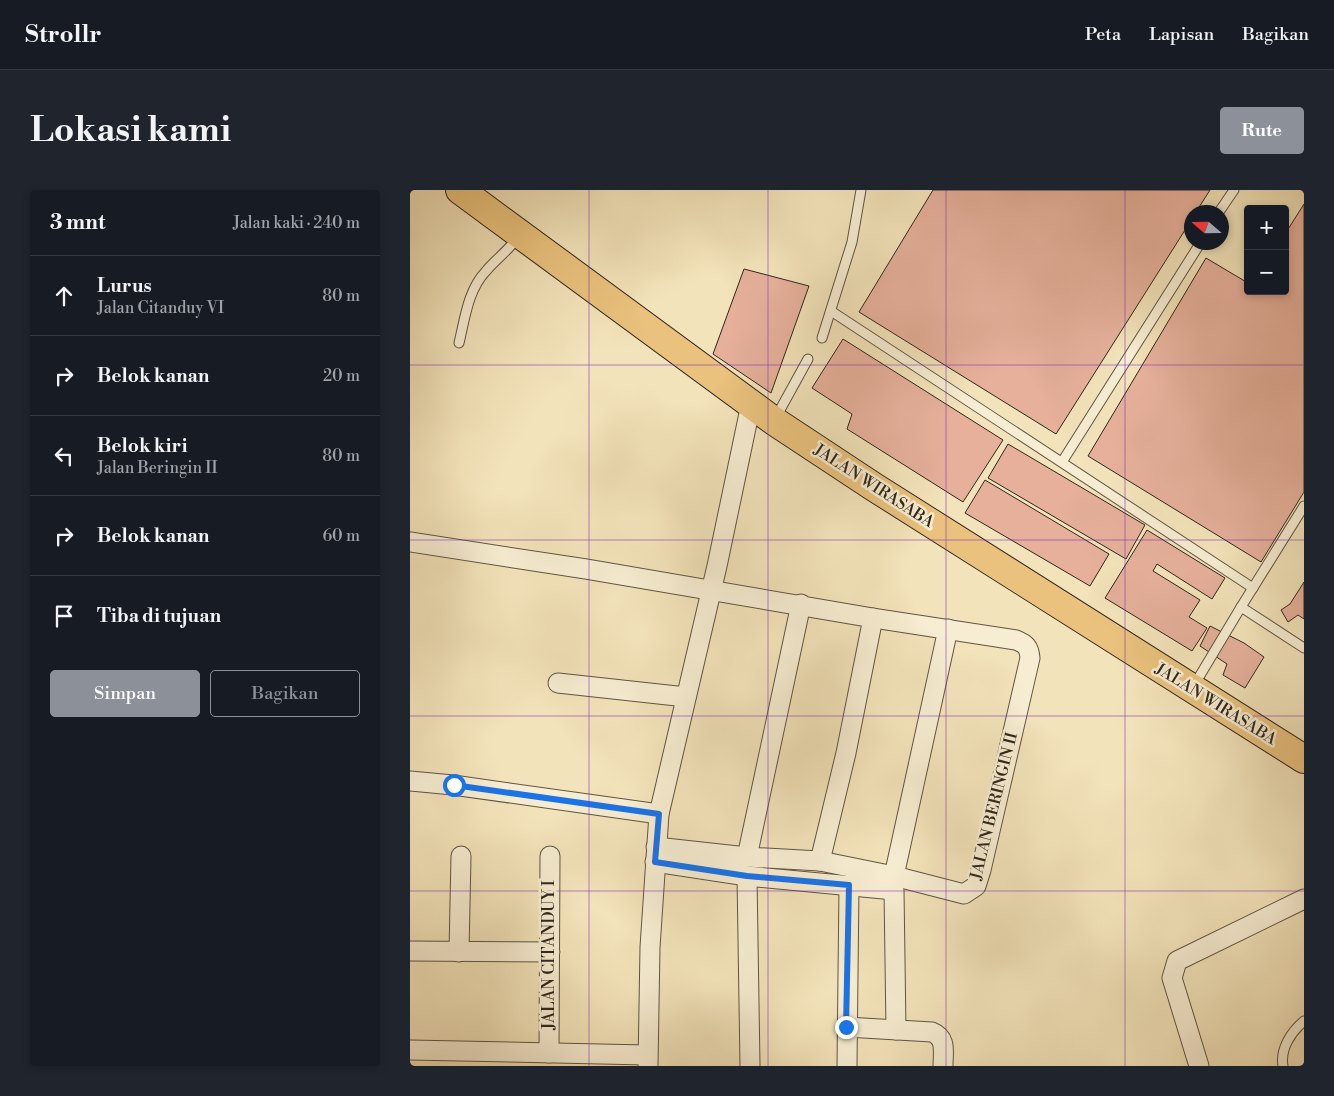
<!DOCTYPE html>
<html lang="id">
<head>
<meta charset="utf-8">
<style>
  :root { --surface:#171b24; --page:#20242c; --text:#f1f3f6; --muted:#9ea1a6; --line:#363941; --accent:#8c9099 }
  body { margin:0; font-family:"Libre Bodoni",serif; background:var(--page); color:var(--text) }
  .controls { position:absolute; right:15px; top:15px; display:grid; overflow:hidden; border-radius:5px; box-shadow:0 2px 8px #0003 }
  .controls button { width:45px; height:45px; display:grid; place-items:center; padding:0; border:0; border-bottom:1px solid var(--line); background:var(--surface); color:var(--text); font:25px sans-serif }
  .compass { position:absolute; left:774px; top:15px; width:45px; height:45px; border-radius:50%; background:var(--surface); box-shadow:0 2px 8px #0003; rotate:290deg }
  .stop { position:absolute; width:15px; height:15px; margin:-11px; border:4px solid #1a73e8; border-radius:50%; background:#fff }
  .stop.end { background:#1a73e8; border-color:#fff; box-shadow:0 1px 5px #0008 }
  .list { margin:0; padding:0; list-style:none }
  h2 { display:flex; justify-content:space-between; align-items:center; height:65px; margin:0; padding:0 20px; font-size:21px }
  h2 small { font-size:16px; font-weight:400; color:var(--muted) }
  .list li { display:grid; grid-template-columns:32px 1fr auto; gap:15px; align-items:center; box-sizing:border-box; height:80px; padding:0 20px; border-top:1px solid var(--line) }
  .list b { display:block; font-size:19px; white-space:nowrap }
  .list p { margin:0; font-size:16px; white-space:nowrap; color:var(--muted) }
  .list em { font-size:16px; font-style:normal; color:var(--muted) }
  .actions { display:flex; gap:10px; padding:15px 20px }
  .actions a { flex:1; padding:11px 0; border:1px solid var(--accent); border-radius:5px; text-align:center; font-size:18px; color:var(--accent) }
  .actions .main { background:var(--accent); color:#fff }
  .icon { flex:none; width:28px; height:28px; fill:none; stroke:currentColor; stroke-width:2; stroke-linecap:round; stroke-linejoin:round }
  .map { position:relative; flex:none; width:894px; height:876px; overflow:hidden; border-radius:5px }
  header { display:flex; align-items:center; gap:30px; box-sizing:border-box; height:70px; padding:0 25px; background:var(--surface); border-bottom:1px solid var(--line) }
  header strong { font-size:24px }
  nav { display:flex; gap:28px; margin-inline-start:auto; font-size:18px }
  .intro { display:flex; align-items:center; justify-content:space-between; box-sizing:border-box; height:120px; padding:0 30px }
  h1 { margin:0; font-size:35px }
  .button { padding:12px 22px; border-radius:5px; background:var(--accent); color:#fff; font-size:18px; font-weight:700 }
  main { display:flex; gap:30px; padding:0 30px }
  aside { flex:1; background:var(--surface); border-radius:5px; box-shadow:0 2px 8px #0003 }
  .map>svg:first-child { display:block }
  .building { fill:#e6b09b; stroke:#2e261c }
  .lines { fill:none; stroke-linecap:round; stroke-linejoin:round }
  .lane-casing { stroke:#5f5544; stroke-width:11 }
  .street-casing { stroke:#5f5544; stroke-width:21 }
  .primary-casing { stroke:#2e261c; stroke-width:30 }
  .lane { stroke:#f7edd2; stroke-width:9 }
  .street { stroke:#f7edd2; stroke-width:19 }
  .primary { stroke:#eac27d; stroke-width:28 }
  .route { stroke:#1a73e8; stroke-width:6 }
  .grid { fill:none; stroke:#7b2cbf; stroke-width:1; stroke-opacity:0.55 }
  .labels { text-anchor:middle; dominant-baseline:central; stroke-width:5; stroke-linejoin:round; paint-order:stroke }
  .street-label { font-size:16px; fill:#2e261c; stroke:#f7edd2 }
</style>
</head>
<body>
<header>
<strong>Strollr</strong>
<nav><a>Peta</a><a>Lapisan</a><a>Bagikan</a></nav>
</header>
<div class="intro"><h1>Lokasi kami</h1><a class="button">Rute</a></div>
<main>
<aside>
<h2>3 mnt<small>Jalan kaki · 240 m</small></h2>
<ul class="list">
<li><svg class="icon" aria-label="ahead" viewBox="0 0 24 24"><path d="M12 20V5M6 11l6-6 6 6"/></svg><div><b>Lurus</b><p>Jalan Citanduy VI</p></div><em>80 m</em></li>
<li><svg class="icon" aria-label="right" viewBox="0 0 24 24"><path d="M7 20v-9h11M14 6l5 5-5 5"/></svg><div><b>Belok kanan</b></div><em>20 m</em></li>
<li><svg class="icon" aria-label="left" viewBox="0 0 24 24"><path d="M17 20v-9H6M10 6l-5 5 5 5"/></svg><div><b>Belok kiri</b><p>Jalan Beringin II</p></div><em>80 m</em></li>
<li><svg class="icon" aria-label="right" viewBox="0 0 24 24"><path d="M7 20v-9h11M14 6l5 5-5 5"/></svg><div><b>Belok kanan</b></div><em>60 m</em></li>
<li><svg class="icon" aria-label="arrive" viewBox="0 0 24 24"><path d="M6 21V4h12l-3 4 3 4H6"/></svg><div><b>Tiba di tujuan</b></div></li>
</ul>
<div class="actions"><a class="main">Simpan</a><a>Bagikan</a></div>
</aside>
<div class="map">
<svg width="894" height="876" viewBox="0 0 894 876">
  <rect width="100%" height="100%" fill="#f3e3ba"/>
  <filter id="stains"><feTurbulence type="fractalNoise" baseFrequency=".004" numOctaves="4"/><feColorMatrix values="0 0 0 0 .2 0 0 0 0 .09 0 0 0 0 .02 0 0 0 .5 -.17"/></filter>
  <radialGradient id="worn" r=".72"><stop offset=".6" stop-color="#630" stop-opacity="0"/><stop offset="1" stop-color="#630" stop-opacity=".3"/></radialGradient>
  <g class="building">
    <path d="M523 0H800L786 22H782V29L646 244 449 122Z"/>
    <path d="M894 14V302L851 372 678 266 796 68 838 93V101H875V44Z"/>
    <path d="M334 79 399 96 361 203 303 164Z"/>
    <path d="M433 149 593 250 553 312 437 239 442 224 402 198Z"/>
    <path d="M598 254 735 335 716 369 578 288Z"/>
    <path d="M575 290 699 364 680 396 555 323Z"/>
    <path d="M737 340 815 388 802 409 747 374 743 381 790 410 779 427 797 438 782 461 695 408Z"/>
    <path d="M894 392V429L888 425 878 432 871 420 880 414Z"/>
    <path d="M800 436 834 453 854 467 835 498 813 485 817 474 790 456Z"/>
  </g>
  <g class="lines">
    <defs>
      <g id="lane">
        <path d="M809 22 824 0"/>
        <path d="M421 121 843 398"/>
        <path d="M412 148 442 52 451 0"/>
        <path d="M49 153C55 128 58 100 76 81 86 69 99 60 108 47"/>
        <path d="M365 229 398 169"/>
        <path d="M652 272 791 52"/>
        <path d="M831 417 894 458"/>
        <path d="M783 497 831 417 894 316"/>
        <path d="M873 876C870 859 881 842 894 831"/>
      </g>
      <g id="street">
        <path d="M0 352 176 379 463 428 606 450C616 454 619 457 620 468L571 680 566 696 554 704 484 686 410 671 337 667 246 657"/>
        <path d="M148 493 276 507"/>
        <path d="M0 591 43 595 249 624"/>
        <path d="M337 667 391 414"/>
        <path d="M410 671 436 563 463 428"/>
        <path d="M245 672 337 686 484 700 486 840"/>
        <path d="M337 686 340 876"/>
        <path d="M484 686 538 439"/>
        <path d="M0 761 140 762"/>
        <path d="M49 762 51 666"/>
        <path d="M436 837 522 842C537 848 533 862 533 876"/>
        <path d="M0 860 237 865"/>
        <path d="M139 863 140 666"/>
        <path d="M238 876 240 757 249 624 307 376 341 214"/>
        <path d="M437 876 439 695"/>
        <path d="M789 876 762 788 767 771 894 709"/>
      </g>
      <path id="primary" d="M50 0 364 231 464 297 894 569"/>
    </defs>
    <use href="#lane" class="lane-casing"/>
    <use href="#street" class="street-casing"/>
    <use href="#primary" class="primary-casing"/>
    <use href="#lane" class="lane"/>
    <use href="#street" class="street"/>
    <use href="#primary" class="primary"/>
  </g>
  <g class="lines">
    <path class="route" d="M44 595 249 624 245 672 337 686 439 695 436 837"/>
  </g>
  <path class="grid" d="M179 0V876M358 0V876M536 0V876M715 0V876M0 175H894M0 350H894M0 526H894M0 701H894"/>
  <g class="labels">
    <g class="street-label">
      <text transform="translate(464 296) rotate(33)">JALAN WIRASABA</text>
      <text transform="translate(806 514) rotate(32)">JALAN WIRASABA</text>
      <text transform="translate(584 616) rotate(-76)">JALAN BERINGIN II</text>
      <text transform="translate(139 765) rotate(-90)">JALAN CITANDUY I</text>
    </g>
  </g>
  <rect width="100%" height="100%" filter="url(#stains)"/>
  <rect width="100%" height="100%" fill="url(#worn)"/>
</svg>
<div class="controls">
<button>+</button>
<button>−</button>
</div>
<svg class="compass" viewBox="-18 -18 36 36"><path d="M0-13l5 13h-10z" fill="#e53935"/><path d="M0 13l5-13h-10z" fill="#9ea1a6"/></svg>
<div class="stop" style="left:44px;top:595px"></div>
<div class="stop end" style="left:436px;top:837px"></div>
</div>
</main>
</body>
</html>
